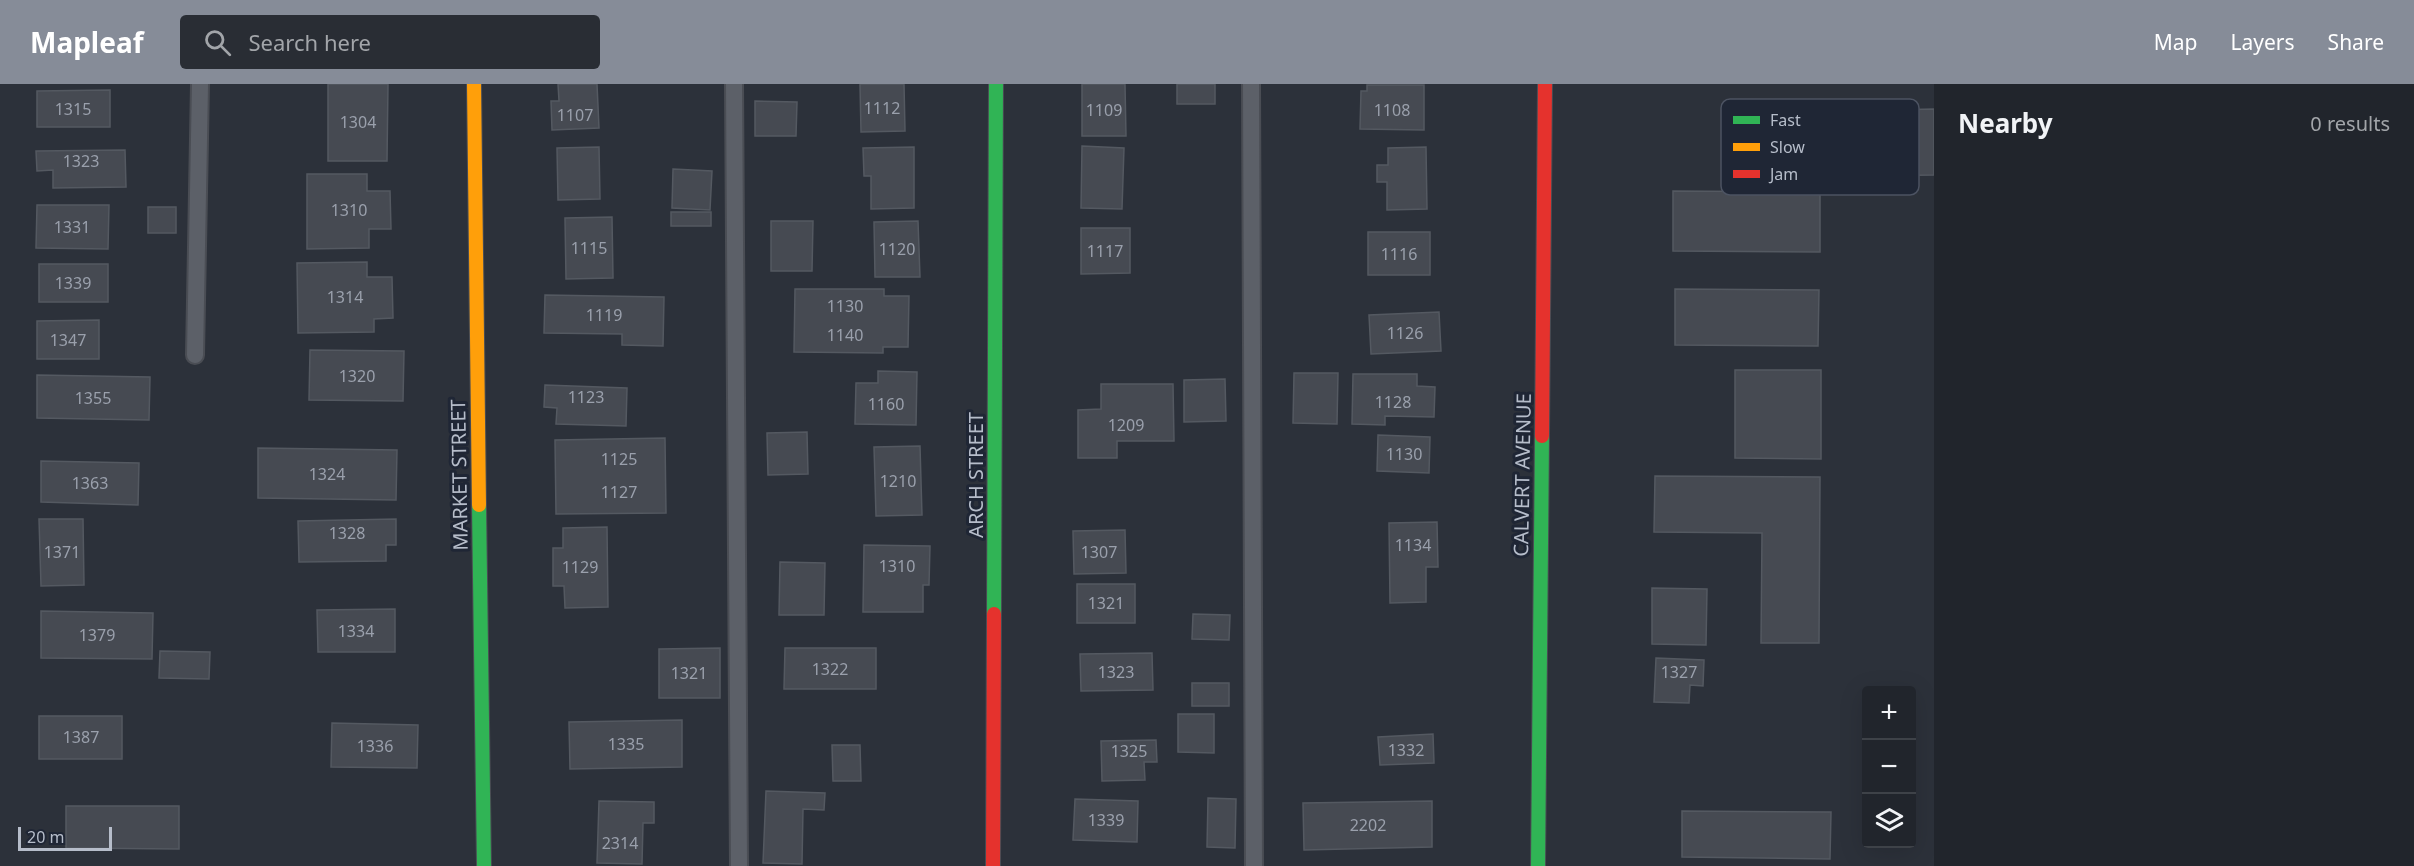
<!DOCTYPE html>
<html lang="en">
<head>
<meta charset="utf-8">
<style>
  :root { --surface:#21252c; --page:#292d34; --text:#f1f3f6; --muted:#a2a5a9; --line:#3e4248; --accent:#868c98 }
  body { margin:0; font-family:"Noto Sans",sans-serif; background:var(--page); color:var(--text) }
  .controls { position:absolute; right:18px; bottom:18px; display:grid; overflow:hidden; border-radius:6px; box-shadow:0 6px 24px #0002 }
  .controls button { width:54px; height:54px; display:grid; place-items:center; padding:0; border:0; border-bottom:2px solid var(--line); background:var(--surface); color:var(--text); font:30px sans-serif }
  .scale { position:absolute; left:18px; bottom:15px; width:94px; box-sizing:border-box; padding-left:6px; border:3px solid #b6bdca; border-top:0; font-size:16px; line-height:21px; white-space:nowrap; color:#b6bdca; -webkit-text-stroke:4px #1f2635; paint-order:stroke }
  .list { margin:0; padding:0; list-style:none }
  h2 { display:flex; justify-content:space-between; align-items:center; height:78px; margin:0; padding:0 24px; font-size:26px }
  h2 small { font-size:20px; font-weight:400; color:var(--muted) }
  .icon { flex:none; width:33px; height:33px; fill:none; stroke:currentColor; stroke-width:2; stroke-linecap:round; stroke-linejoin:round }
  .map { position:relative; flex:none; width:1934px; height:782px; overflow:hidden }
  header { display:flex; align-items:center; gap:36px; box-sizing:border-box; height:84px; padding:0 30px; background:var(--accent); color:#fff }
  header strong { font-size:28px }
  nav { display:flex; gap:33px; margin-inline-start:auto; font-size:21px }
  .search { width:420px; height:54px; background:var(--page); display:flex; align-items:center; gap:15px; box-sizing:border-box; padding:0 21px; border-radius:6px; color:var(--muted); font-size:22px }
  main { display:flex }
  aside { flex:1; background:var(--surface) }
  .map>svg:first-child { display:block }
  .building { fill:#464a52; stroke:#545961; stroke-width:1.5 }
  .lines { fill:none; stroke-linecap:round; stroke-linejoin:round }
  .lane-casing { stroke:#4a4d54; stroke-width:20 }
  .fast-casing { stroke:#4a4d54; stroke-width:16 }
  .slow-casing { stroke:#4a4d54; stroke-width:16 }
  .jam-casing { stroke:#4a4d54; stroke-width:16 }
  .lane { stroke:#5c6068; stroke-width:16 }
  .fast { stroke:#30b455; stroke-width:14 }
  .slow { stroke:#ff9f0a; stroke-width:14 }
  .jam { stroke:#e5322d; stroke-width:14 }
  .labels { text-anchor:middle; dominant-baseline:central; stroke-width:6; stroke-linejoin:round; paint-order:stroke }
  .number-label { font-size:16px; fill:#9aa0ac }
  .street-label { font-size:20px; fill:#b6bdca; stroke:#1f2635 }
  .key { fill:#1f2635; stroke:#4c5362; stroke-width:1.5 }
  .key-label { font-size:16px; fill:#b6bdca }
</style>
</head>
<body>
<header>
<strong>Mapleaf</strong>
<div class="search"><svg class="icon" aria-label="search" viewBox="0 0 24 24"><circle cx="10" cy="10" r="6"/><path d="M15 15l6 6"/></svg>Search here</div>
<nav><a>Map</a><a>Layers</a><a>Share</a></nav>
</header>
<main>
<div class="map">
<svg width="1934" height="782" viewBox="0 0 1934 782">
  <rect width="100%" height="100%" fill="#2c313a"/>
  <g class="building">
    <path d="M328 0H388L387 77H328Z"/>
    <path d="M558 0H597L599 44 552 46 551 17H559Z"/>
    <path d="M860 0H904L905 47 861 48Z"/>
    <path d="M1082 0H1125L1126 52H1082Z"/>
    <rect x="1177" y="0" width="38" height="20"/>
    <path d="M1367 1H1424V46L1360 45 1361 7H1367Z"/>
    <path d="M110 6V43H37V7Z"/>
    <path d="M755 17 797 18 796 52H755Z"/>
    <path d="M1934 25V91L1849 92V27Z"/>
    <path d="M1082 62 1124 64 1122 125 1081 124Z"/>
    <path d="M599 63 600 115 558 116 557 64Z"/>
    <path d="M914 63V124L871 125V92H864L863 64Z"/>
    <path d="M1426 63 1427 125 1387 126V98H1377V81H1388V64Z"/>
    <path d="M125 66 126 103 53 104V86L37 87 36 67Z"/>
    <path d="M673 85 712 87 710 126 672 124Z"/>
    <path d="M307 90H367V107H390L391 145H369V164L307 165Z"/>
    <path d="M1673 107 1820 108V168L1673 167Z"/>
    <path d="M37 121H109L108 165 36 164Z"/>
    <rect x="148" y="123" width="28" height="26"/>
    <rect x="671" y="128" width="40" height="14"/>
    <path d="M612 133 613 194 566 195 565 134Z"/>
    <path d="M771 137H813L812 187H771Z"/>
    <path d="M918 137 920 193H875L874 138Z"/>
    <path d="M1081 144H1130V189L1081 190Z"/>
    <rect x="1368" y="148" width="62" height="43"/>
    <path d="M367 178V193H392L393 234 374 235V248L298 249 297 179Z"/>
    <rect x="39" y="180" width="69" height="38"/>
    <path d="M795 205H884V212H909L908 263H883V269L794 268Z"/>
    <path d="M1675 205 1819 206 1818 262 1675 261Z"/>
    <path d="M545 211 664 213 663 262 622 261V250L544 249Z"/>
    <path d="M1439 228 1441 267 1371 270 1369 231Z"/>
    <path d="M99 236V275H37V237Z"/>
    <path d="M310 266 404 267 403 317 309 316Z"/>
    <path d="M1735 286H1821V375L1735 374Z"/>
    <path d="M878 287 917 288 916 341 855 340 856 299H878Z"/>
    <path d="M1294 289H1338L1337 340 1293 339Z"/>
    <path d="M1353 290H1417V302L1435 303 1434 333 1385 332V341L1352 340Z"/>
    <path d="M37 291 150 293 149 336 37 334Z"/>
    <path d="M1225 295 1226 337 1184 338V296Z"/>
    <path d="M1101 300H1173L1174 357H1117V374H1078V326L1101 325Z"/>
    <path d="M545 301 627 304 626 342 556 340 557 324 544 323Z"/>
    <path d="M807 348 808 390 768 391 767 349Z"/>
    <path d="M1378 351 1430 353 1429 389 1377 387Z"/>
    <path d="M665 354 666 429 556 430 555 356Z"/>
    <path d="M920 362 922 431 876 432 874 363Z"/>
    <path d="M258 364 397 366 396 416 258 414Z"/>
    <path d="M41 377 139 379 138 421 41 418Z"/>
    <path d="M1655 392 1820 393 1819 559H1761L1762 449 1654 448Z"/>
    <path d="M39 435H83L84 501 41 502Z"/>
    <path d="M396 435V461H386V477L299 478 298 437Z"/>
    <path d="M1437 438 1438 483H1426V518L1390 519 1389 439Z"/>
    <path d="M607 443 608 523 565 524 564 502H553V464H563V444Z"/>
    <path d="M1125 446 1126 489 1074 490 1073 447Z"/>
    <path d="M864 461 930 462 929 501H923V528H863Z"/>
    <path d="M780 478 825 479 824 531H779Z"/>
    <rect x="1077" y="500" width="58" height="39"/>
    <path d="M1652 504 1707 505 1706 561 1652 560Z"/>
    <path d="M395 525V568H318L317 526Z"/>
    <path d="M41 527 153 529 152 575 41 574Z"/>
    <path d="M1193 530 1230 531 1229 556 1192 555Z"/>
    <path d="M720 564V614H659V565Z"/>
    <path d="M785 564H876V605H784Z"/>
    <path d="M160 567 210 568 209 595 159 594Z"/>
    <path d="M1152 569 1153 606 1081 607 1080 570Z"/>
    <path d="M1656 574 1704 576 1703 602 1690 601 1689 619 1654 618Z"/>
    <rect x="1192" y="599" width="37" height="23"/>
    <path d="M1178 630H1214V669L1178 668Z"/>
    <rect x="39" y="632" width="83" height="43"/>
    <path d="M682 636V683L570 685 569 638Z"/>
    <path d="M332 639 418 641 417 684 331 683Z"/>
    <path d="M1433 650 1434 679 1380 681 1378 653Z"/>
    <path d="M1156 656 1157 678H1144L1145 696 1102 697 1101 657Z"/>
    <path d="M832 661H860L861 697H833Z"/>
    <path d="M766 707 825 709 824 726 803 725 802 780 763 779Z"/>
    <path d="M1208 714 1236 715 1235 764 1207 763Z"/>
    <path d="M1075 715 1138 717 1137 758 1073 756Z"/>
    <path d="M599 717 654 718V739H643L642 780 597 779Z"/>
    <path d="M1432 717V763L1304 766 1303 719Z"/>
    <path d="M66 722H179V765L66 764Z"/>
    <path d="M1682 727 1831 728 1830 775 1682 773Z"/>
  </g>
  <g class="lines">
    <defs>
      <g id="lane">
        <path d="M734 0 739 782"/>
        <path d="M1251 0 1254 782"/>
        <path d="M195 271 200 0"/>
      </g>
      <g id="fast">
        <path d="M479 421 484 782"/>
        <path d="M994 530 996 0"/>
        <path d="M1538 782 1542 352"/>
      </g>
      <path id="slow" d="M474 0 479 421"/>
      <g id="jam">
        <path d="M1542 352 1545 0"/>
        <path d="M993 782 994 530"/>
      </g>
    </defs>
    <use href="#lane" class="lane-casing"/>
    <use href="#fast" class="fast-casing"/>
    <use href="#slow" class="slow-casing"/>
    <use href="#jam" class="jam-casing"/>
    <use href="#lane" class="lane"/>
    <use href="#fast" class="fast"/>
    <use href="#slow" class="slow"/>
    <use href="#jam" class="jam"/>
  </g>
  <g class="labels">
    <g class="number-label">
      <text x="882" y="24">1112</text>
      <text x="73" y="25">1315</text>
      <text x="1104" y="26">1109</text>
      <text x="1392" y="26">1108</text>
      <text x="575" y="31">1107</text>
      <text x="358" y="38">1304</text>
      <text x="81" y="77">1323</text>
      <text x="349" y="126">1310</text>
      <text x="72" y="143">1331</text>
      <text x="589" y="164">1115</text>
      <text x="897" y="165">1120</text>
      <text x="1105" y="167">1117</text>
      <text x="1399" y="170">1116</text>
      <text x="73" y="199">1339</text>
      <text x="345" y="213">1314</text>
      <text x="845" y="222">1130</text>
      <text x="604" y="231">1119</text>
      <text x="1405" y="249">1126</text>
      <text x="845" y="251">1140</text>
      <text x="68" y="256">1347</text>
      <text x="357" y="292">1320</text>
      <text x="586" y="313">1123</text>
      <text x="93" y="314">1355</text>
      <text x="1393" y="318">1128</text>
      <text x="886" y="320">1160</text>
      <text x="1126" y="341">1209</text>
      <text x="1404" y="370">1130</text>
      <text x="619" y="375">1125</text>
      <text x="327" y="390">1324</text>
      <text x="898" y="397">1210</text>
      <text x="90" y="399">1363</text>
      <text x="619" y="408">1127</text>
      <text x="347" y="449">1328</text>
      <text x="1413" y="461">1134</text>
      <text x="62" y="468">1371</text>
      <text x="1099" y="468">1307</text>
      <text x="897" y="482">1310</text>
      <text x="580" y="483">1129</text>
      <text x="1106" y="519">1321</text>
      <text x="356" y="547">1334</text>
      <text x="97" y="551">1379</text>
      <text x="830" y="585">1322</text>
      <text x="1116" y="588">1323</text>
      <text x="1679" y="588">1327</text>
      <text x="689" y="589">1321</text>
      <text x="81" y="653">1387</text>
      <text x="626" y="660">1335</text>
      <text x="375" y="662">1336</text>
      <text x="1406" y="666">1332</text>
      <text x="1129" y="667">1325</text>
      <text x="1106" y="736">1339</text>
      <text x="1368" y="741">2202</text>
      <text x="620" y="759">2314</text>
    </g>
    <g class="street-label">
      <text transform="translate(459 391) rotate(-91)">MARKET STREET</text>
      <text transform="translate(975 391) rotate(-90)">ARCH STREET</text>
      <text transform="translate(1522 391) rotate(-89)">CALVERT AVENUE</text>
    </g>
  </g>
  <rect x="1721" y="15" width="198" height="96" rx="9" class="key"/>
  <rect x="1733" y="32" width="27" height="8" fill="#30b455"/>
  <rect x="1733" y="59" width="27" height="8" fill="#ff9f0a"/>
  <rect x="1733" y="86" width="27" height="8" fill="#e5322d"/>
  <g class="key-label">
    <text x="1770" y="42">Fast</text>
    <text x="1770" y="69">Slow</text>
    <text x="1770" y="96">Jam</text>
  </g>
</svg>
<div class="controls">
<button>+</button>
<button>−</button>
<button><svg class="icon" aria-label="layers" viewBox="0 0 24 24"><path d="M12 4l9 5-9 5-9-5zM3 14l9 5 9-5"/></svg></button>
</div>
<div class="scale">20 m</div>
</div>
<aside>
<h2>Nearby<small>0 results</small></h2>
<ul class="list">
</ul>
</aside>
</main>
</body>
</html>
